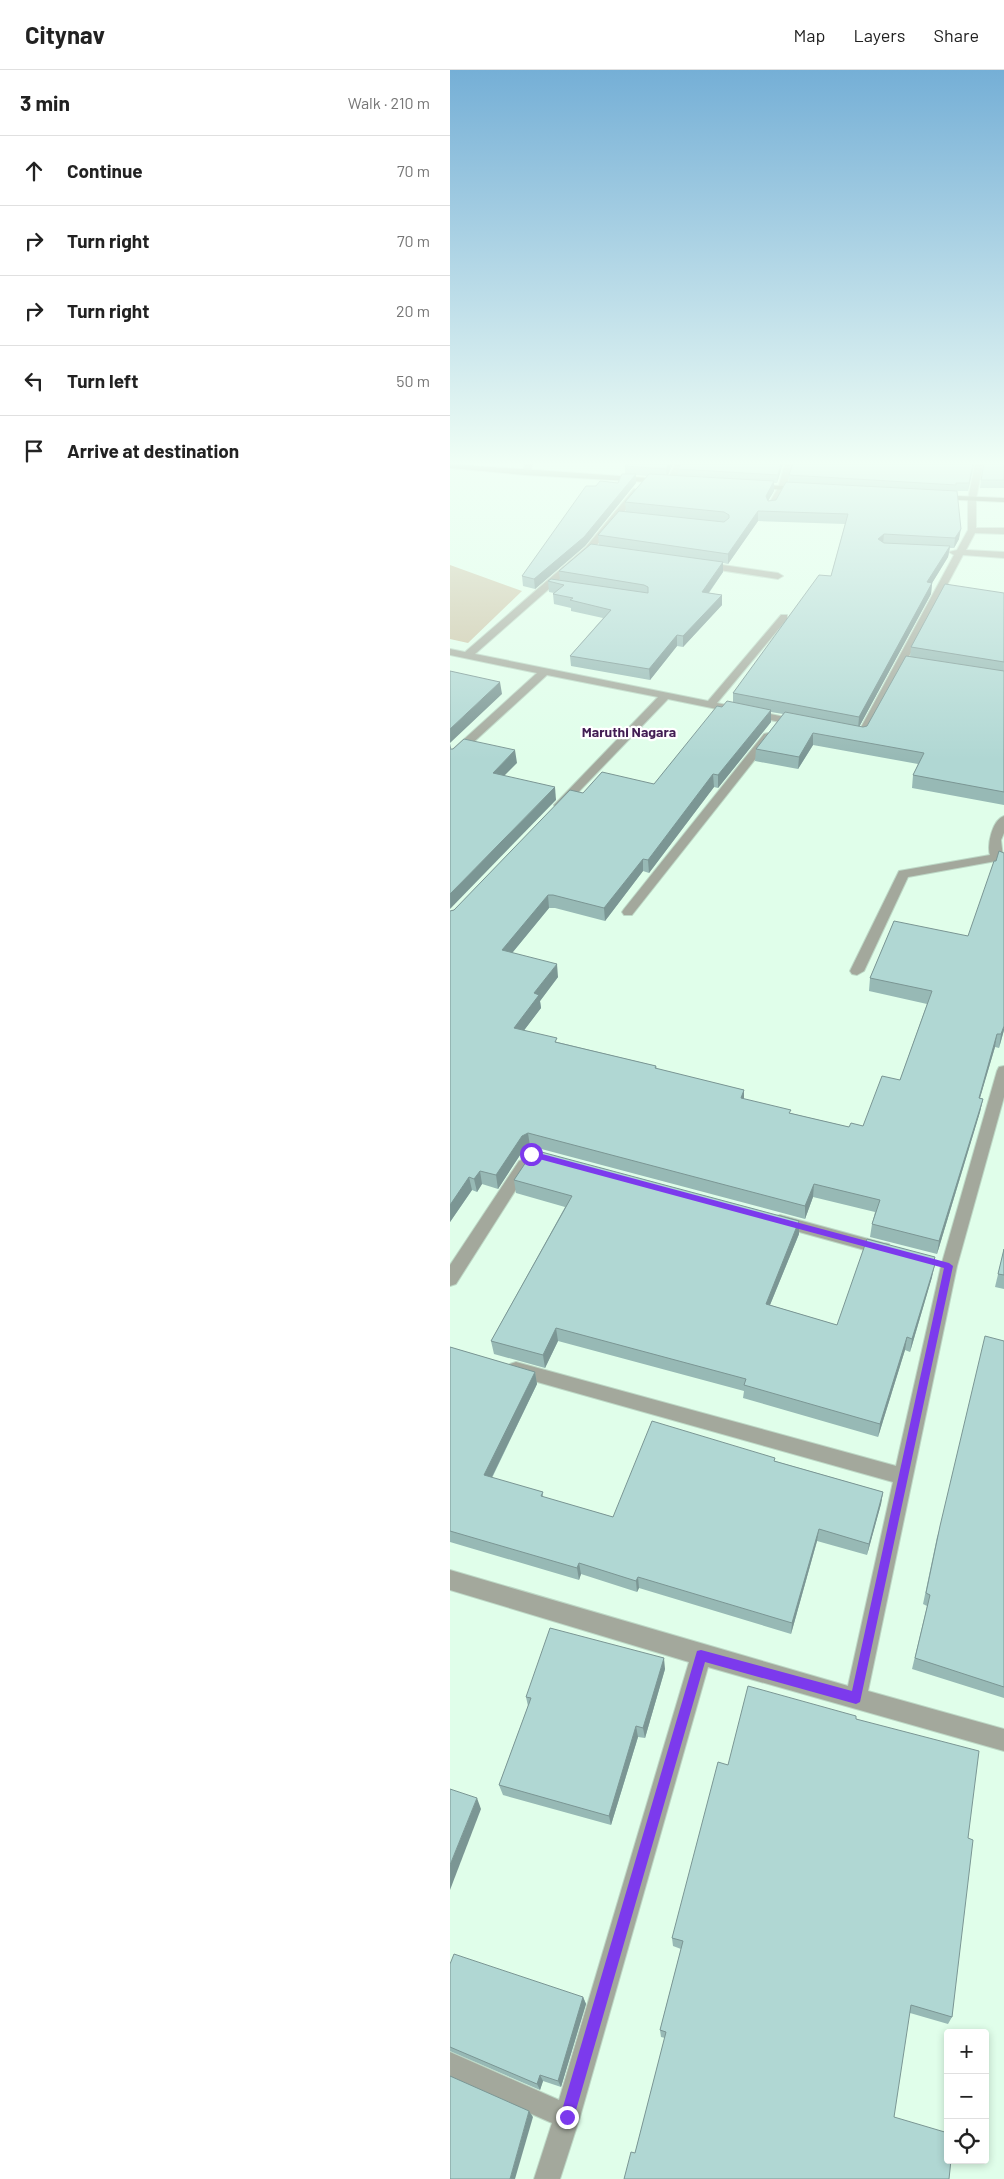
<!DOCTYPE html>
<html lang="en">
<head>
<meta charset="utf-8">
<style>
  :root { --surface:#fff; --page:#f6f6f6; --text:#222; --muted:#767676; --line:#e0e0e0 }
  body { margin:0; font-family:Barlow,sans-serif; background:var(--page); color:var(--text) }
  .controls { position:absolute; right:15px; bottom:15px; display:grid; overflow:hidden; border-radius:5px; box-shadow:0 2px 8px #0003 }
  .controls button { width:45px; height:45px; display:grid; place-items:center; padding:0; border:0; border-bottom:1px solid var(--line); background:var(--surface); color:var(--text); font:25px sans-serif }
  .stop { position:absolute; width:15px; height:15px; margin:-11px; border:4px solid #7c3aed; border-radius:50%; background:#fff }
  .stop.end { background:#7c3aed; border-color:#fff; box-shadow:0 1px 5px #0008 }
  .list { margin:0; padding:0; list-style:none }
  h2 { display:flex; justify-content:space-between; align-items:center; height:65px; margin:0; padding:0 20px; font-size:21px }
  h2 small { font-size:16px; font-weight:400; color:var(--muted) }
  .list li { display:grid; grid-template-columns:32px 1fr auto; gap:15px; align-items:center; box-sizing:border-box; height:70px; padding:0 20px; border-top:1px solid var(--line) }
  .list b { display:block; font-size:19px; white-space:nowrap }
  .list em { font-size:16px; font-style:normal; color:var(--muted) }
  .icon { flex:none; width:28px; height:28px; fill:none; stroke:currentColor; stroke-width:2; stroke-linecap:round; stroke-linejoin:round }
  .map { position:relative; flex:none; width:554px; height:2109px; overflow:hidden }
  header { display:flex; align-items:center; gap:30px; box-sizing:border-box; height:70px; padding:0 25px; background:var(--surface); border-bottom:1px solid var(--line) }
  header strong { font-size:24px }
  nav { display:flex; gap:28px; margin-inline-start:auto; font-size:18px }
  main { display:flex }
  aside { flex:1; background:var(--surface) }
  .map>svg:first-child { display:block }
  .green { fill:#cbc2a4 }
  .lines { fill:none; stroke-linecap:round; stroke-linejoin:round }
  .minor-casing { stroke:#bdd8c6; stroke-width:2 }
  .tertiary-casing { stroke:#bdd8c6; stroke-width:2 }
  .secondary-casing { stroke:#bdd8c6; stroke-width:2 }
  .minor { fill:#a3a89c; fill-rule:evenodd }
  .tertiary { fill:#a3a89c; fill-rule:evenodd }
  .secondary { fill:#7c8371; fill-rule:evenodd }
  .wall { fill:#97b9b5 }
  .shaded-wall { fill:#7b9694 }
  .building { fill:#b0d7d3; stroke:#7b9694 }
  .route { fill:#7c3aed }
  .labels { text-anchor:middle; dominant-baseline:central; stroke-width:4.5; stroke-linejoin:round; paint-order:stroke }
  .far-neighbourhood-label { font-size:14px; font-weight:bold; fill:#421d53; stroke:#fff }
</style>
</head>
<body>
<header>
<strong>Citynav</strong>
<nav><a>Map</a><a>Layers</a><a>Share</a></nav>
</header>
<main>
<aside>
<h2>3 min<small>Walk · 210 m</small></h2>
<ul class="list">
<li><svg class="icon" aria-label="ahead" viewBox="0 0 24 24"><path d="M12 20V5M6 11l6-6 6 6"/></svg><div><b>Continue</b></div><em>70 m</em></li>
<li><svg class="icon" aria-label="right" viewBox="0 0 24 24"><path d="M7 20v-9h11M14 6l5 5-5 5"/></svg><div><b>Turn right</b></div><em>70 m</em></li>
<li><svg class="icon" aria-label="right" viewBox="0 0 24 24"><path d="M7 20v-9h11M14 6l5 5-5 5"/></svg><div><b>Turn right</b></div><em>20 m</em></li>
<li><svg class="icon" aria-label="left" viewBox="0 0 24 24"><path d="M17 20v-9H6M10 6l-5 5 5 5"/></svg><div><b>Turn left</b></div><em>50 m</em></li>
<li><svg class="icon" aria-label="arrive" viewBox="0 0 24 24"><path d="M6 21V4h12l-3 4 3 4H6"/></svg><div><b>Arrive at destination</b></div></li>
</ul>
</aside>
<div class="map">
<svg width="554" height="2109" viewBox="0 0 554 2109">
  <rect width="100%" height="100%" fill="#e0feea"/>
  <path class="green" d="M0 495 72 521 18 573 0 569Z"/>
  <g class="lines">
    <defs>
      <g id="minor">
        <path d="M75 394H83L78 405H75L71 403Z"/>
        <path d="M335 394H343L336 418 324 439H318L317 437 328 418Z"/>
        <path d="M525 394H533L526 429V458H554V464L525 463 516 480 554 482V488L513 485 417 665 412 668 397 665 396 663 397 661H409L504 485 499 482 507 480 518 460V429Z"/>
        <path d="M184 419 191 421 142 481 25 584 258 631 331 545H337V549L267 633 349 650 354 653 349 656 218 629 114 737H106L104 735 106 733 208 627 97 605 4 690 0 691V682L87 603 0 585V579L15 582 136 477Z"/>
        <path d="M252 492 328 503 333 506 328 509 249 497 248 495Z"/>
        <path d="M318 663 323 666 322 668 182 845H174L172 842 174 839 314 664Z"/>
        <path d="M554 746V763L551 770 554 796 546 791 458 807 414 901 407 905 402 904 400 901 449 801 540 785C537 775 542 750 554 746Z"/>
        <path d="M554 996V1027L507 1196 418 1621 554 1659V1681L258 1597 130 2047 110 2109H84L102 2053 0 2008V1982L109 2030 239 1592 0 1520V1500L398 1616 443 1412 66 1306 60 1304 57 1299 60 1294 66 1292 446 1396 491 1196 547 1001 549 997Z"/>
        <path d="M74 1089 79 1091 82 1095 79 1099 6 1214 0 1216V1195L69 1091Z"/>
        <path d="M330 1145 433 1173 439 1174 441 1179 439 1184 433 1185 324 1155 322 1151 324 1147Z"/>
      </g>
      <path id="tertiary" d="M225 394H233L224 413H218L217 411Z"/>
      <g id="secondary">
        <path d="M0 394 213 409 217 411 213 413 75 405 0 398Z"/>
        <path d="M300 414 353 417 357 419 353 421 303 418H300Z"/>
        <path d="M485 425 554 428V432L488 429 484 427Z"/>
      </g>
    </defs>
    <use href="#minor" class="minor-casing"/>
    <use href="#tertiary" class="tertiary-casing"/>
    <use href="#secondary" class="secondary-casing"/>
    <use href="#minor" class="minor"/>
    <use href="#tertiary" class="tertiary"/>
    <use href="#secondary" class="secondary"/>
  </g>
  <g class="wall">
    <path d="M223 394 218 405 228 406V399L333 394 327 413H324V421L318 431 326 430 339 412V405L524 394 518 421H507L509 469 504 478H500L498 487 482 513 481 524 409 657H413L417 656 460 587 461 577 554 523V735L462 718 463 705 468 694 363 675 348 699 305 691 306 679 333 644 321 642V652L268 718 264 717 199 803 193 801 155 851 105 838H99L62 883 108 907 90 931 91 938 74 960 107 972 206 996 207 999 294 1020V1029L340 1043 399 1057 413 1056 450 1010 477 934 419 921 420 908 444 851 554 960 549 978 545 977 530 1028 533 1029 530 1042 487 1184 420 1167 422 1154 425 1142 363 1127 355 1149 80 1076 74 1079 48 1119 32 1114 27 1122 22 1120 0 1152V841L4 840 133 723 204 714 272 637 283 632V623L381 506 395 454 308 451 278 494 273 493V502L259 523 272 525V535L233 577 227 576 200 610 121 596 120 586 153 548 121 541V538L104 534 103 524 104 523 99 522 98 511 110 510 109 501 149 475 148 465 176 441 175 432 197 406 186 405V413L135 476 85 519 73 516 72 506 146 416 168 413 175 404V396Z"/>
    <path d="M554 394V418H530L531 410Z"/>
    <path d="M64 1110 349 1151V1164L320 1235 387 1255 483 1193 482 1207 460 1282 455 1280 428 1367 293 1328 294 1321 108 1271 95 1298 44 1284 41 1271 115 1137 66 1123Z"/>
    <path d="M554 1179V1219L545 1217Z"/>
    <path d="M554 1271V1628L462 1599 477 1536 473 1534 487 1467Z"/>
    <path d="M0 1277 85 1302 87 1314 42 1408 93 1422V1427L163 1447 325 1391 433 1422 431 1434 417 1485 367 1471 341 1564 189 1518 187 1522 131 1504 129 1510 0 1472Z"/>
    <path d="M215 1599 195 1668 188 1667 161 1755 53 1725 49 1715 78 1636 76 1627Z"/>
    <path d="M406 1649 518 1768 502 1947 498 1954 460 1943 185 2083 215 1968 211 1967 210 1960 231 1879 223 1876 222 1868 278 1695Z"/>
    <path d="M0 1894 133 1927 136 1934 111 2017 93 2011 90 2020 0 1981Z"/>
  </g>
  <g class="shaded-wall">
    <path d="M218 394H223L217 407 216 399Z"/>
    <path d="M331 394H333L327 413 328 405Z"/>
    <path d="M523 394H524L518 421 519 413Z"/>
    <path d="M186 404V413L135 476 85 519 84 509Z"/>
    <path d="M324 411V421L315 436 316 426Z"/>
    <path d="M308 441V451L278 494V484Z"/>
    <path d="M511 459 509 469 504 478 505 468Z"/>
    <path d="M434 464 433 474 428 469Z"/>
    <path d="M500 476 498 487 476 523 477 512Z"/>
    <path d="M273 492V502L252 532V522Z"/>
    <path d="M482 513 481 524 408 659 409 647Z"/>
    <path d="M272 525V535L233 577V566Z"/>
    <path d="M227 565V576L200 610 199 599Z"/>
    <path d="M50 612 52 624 0 673 1 678 0 680V659Z"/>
    <path d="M321 640V652L268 718V705Z"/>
    <path d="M363 663V675L348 699 349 687Z"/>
    <path d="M65 680 67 693 45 715 43 703Z"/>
    <path d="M263 704 264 717 199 803 198 790Z"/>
    <path d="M105 717 106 730 0 839V824Z"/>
    <path d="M193 789V801L155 851 154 838Z"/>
    <path d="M98 825 99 838 54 893 52 880Z"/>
    <path d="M107 894 108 907 90 931 91 938 66 971 64 958 84 923Z"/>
    <path d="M554 956V960L549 978 551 964Z"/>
    <path d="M547 964 545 977 526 1041 529 1028Z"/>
    <path d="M294 1020V1033L291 1028Z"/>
    <path d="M533 1029 530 1042 487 1184 489 1171Z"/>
    <path d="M78 1063 80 1076 74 1079 48 1119 46 1105 72 1066Z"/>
    <path d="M30 1101 32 1114 27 1122 24 1109Z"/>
    <path d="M19 1107 22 1120 0 1152V1135Z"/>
    <path d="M364 1114 363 1127 355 1149V1136Z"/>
    <path d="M349 1151V1164L315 1247 316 1234Z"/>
    <path d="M485 1194 482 1207 460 1282 462 1269Z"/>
    <path d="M106 1258 108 1271 95 1298 93 1285Z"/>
    <path d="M457 1267 455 1280 428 1367 430 1354Z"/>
    <path d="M85 1302 87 1314 37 1417 34 1405Z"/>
    <path d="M433 1422 431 1434 417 1485 419 1474Z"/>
    <path d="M369 1459 367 1471 341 1564 342 1553Z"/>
    <path d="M129 1493 131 1504 129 1510 127 1498Z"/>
    <path d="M188 1507 189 1518 187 1522 186 1511Z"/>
    <path d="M214 1588 215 1599 195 1668 193 1658Z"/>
    <path d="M186 1656 188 1667 161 1755 159 1746Z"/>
    <path d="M27 1728 31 1739 0 1820V1795Z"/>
    <path d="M133 1927 136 1934 111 2017 108 2011Z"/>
    <path d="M90 2005 93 2011 90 2020 87 2014Z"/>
    <path d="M79 2041 83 2047 65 2109H60Z"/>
  </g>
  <g class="building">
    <path d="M176 394H218L216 399 175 396Z"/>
    <path d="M231 394H331L328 405 228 399Z"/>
    <path d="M343 394H523L519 413H506V415L339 405Z"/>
    <path d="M534 394H554V410H531Z"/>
    <path d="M172 404H186L134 467 84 509 72 506 136 416H146L150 411 168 413Z"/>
    <path d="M199 404 324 411 316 426 318 431 326 430 336 412 507 421 511 459 505 468 434 464 428 469 434 473 500 476 477 512 482 513 409 647 283 623 369 505 381 506 398 444 308 441 278 484 148 465 169 441 274 452 279 448V445L274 442 175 432Z"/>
    <path d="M141 474 273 492 252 522 272 525 233 566 227 565 199 599 120 586 161 540 120 530 123 528 103 524 114 515 98 511 101 509 198 523V517L194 515 109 501Z"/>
    <path d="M495 514 554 523V592L461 577Z"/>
    <path d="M456 586 554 601V722L463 705 474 683 363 663 349 687 306 679 335 642 413 657 417 656Z"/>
    <path d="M0 601 50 612 0 659Z"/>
    <path d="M277 631 321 640 268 705 263 704 198 790 193 789 154 838 103 825H98L52 880 107 894 84 923 89 925 64 958 107 968 105 972 206 996 205 998 294 1020 291 1028 341 1040 339 1043 399 1057 401 1053 413 1056 432 1006 450 1010 482 921 420 908 444 851 518 866 544 791H546L549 781 554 783V956L551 964H547L529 1028 533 1029 489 1171 422 1154 430 1130 364 1114 355 1136 78 1063 72 1066 46 1105 30 1101 24 1109 19 1107 0 1135V841L4 840 120 720 133 723 152 702 204 714 267 636 272 637Z"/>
    <path d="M14 669 65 680 43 703 105 717 0 824V679H3Z"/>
    <path d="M84 1080 349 1151 316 1234 387 1255 417 1169 485 1187 483 1193 485 1194 462 1269 457 1267 430 1354 294 1315 296 1309 106 1258 93 1285 41 1271 122 1126 64 1110Z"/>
    <path d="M554 1179V1205L548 1204Z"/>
    <path d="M535 1266 554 1271V1617L465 1588 480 1525 476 1523 490 1456Z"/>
    <path d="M0 1277 85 1302 34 1405 93 1422 91 1426 163 1447 202 1351 325 1388 324 1391 433 1422 419 1474 369 1459 342 1553 188 1507 186 1511 129 1493 127 1498 0 1461Z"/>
    <path d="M100 1558 214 1588 193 1658 186 1656 159 1746 49 1715 81 1628 76 1627Z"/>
    <path d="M298 1616 406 1646V1649L529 1681 518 1768 523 1770 502 1947 461 1935 444 2047 498 2063V2090H501L499 2109H174L181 2082 185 2083 216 1962 210 1960 233 1871 222 1868 268 1692 278 1695Z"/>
    <path d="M0 1719 27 1728 0 1795Z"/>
    <path d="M4 1884 133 1927 108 2011 90 2005 87 2014 0 1977V1894Z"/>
    <path d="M0 2006 79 2041 60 2109H0Z"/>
  </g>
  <linearGradient id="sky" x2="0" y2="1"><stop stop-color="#75afd6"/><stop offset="0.57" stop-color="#f1fff6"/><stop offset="1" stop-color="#f1fff6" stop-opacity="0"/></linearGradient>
  <rect width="554" height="690" fill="url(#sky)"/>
  <path class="route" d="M81 1081 499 1193 503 1196 410 1632 406 1634 255 1592 124 2047 122 2052 117 2054 112 2052 110 2047 247 1581 251 1580 402 1621 494 1198 78 1086V1082Z"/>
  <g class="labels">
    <g class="far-neighbourhood-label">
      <text x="179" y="661">Maruthi Nagara</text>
    </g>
  </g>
</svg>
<div class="controls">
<button>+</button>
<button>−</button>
<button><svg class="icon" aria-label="locate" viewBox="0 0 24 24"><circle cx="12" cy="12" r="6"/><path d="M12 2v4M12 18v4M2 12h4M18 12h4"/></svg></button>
</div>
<div class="stop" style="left:81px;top:1084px"></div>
<div class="stop end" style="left:117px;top:2047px"></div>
</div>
</main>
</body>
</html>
